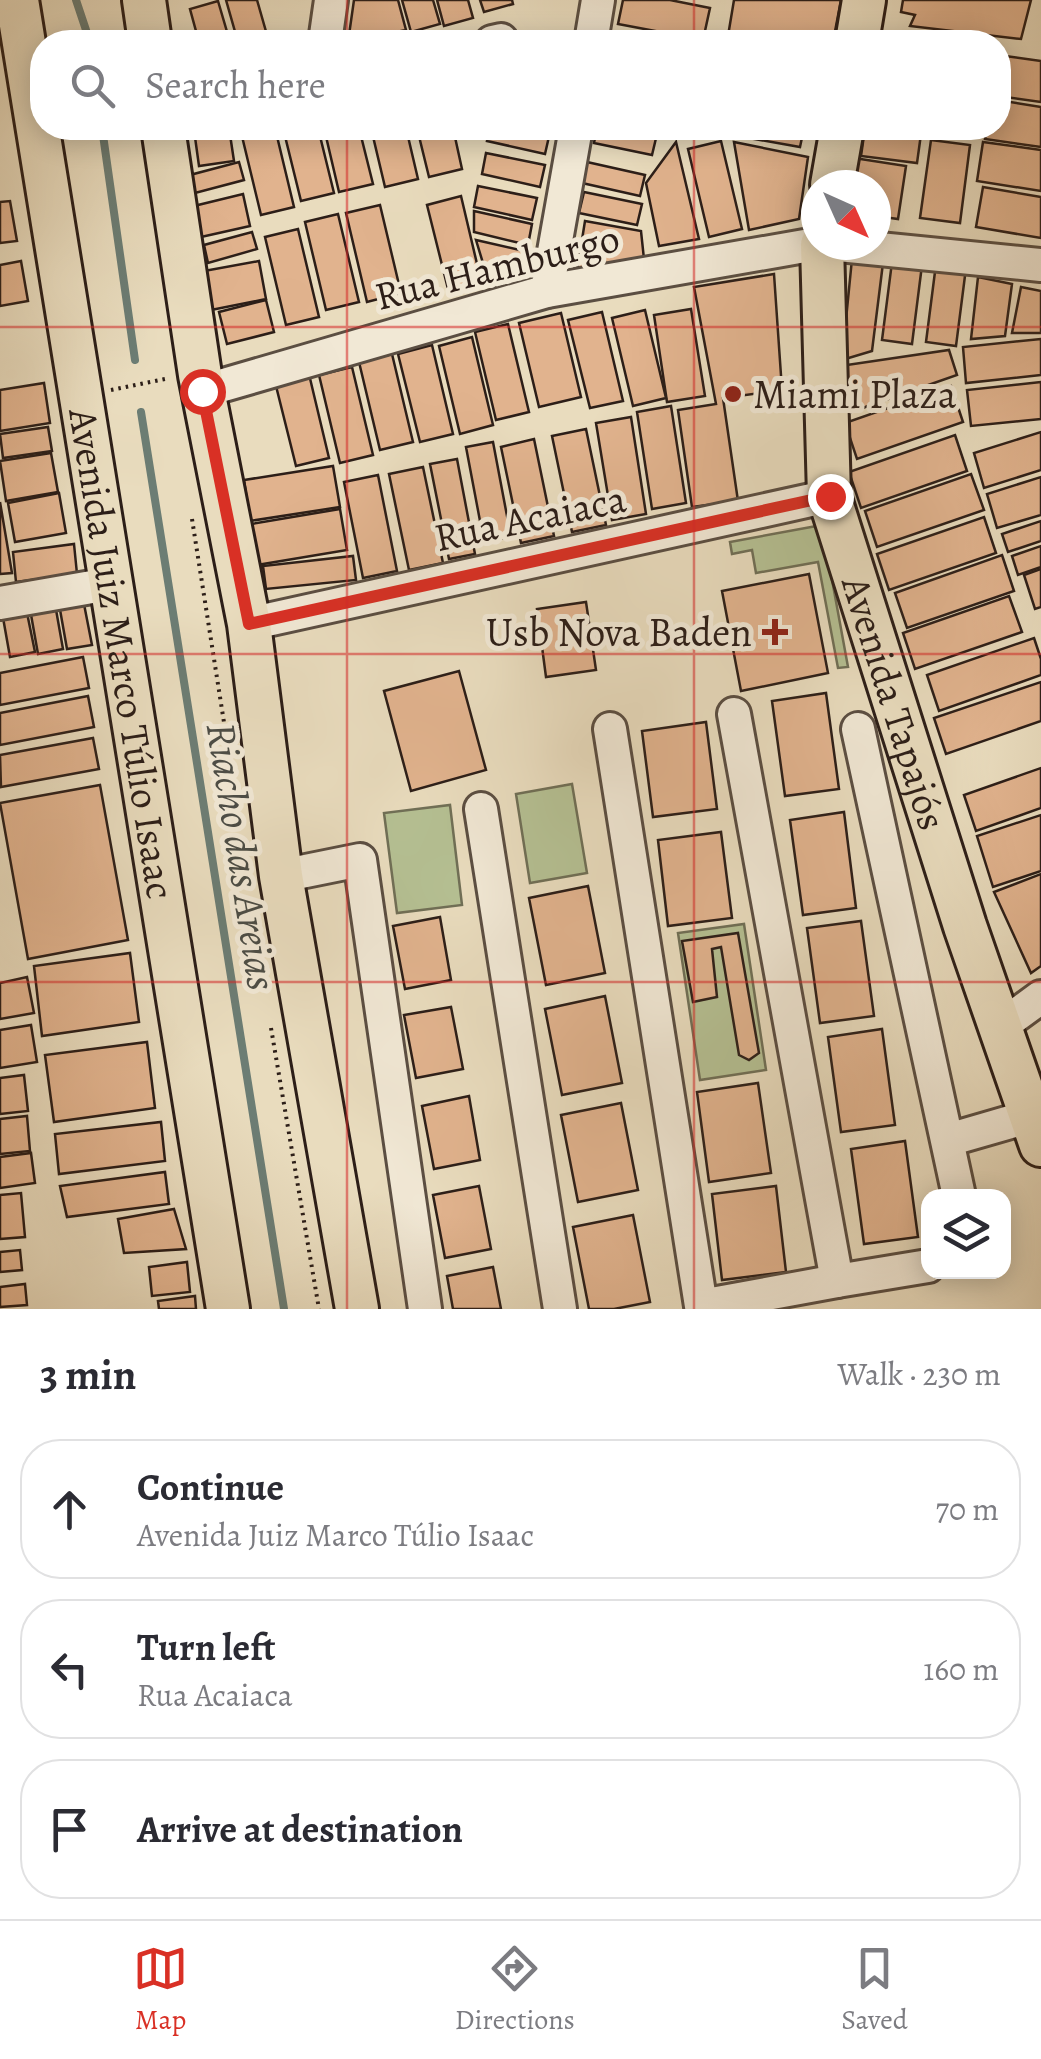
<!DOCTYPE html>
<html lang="en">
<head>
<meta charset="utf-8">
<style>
  :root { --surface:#fff; --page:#f2f2f3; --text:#2b2b33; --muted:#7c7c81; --line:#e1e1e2; --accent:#d93025 }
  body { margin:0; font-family:Alegreya,serif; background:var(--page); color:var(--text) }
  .controls { position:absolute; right:30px; bottom:30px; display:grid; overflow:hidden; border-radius:20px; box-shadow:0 5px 25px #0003 }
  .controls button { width:90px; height:90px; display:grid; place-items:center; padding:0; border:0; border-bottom:2px solid var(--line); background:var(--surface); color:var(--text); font:50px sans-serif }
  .compass { position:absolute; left:801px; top:170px; width:90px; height:90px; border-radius:50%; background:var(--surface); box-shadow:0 5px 25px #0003; rotate:135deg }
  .stop { position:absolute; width:30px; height:30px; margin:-22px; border:8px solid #d93025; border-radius:50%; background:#fff }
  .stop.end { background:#d93025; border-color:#fff; box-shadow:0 2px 10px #0008 }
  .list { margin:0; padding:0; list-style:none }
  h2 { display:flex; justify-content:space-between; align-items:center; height:130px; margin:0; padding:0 40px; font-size:42px }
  h2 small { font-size:32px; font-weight:400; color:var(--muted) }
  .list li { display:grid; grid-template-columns:65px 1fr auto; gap:30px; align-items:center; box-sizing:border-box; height:140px; margin:0 20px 20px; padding:0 20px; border:2px solid var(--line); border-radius:40px }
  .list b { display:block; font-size:38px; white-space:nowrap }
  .list p { margin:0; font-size:32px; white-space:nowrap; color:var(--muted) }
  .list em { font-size:32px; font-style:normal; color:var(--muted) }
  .icon { flex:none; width:55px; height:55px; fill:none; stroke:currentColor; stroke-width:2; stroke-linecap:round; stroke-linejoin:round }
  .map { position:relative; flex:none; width:1041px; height:1309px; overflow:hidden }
  .search { position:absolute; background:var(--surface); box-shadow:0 5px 25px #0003; left:30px; right:30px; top:30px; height:110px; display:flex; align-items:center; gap:25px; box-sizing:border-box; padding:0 35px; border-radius:40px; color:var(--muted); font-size:38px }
  .sheet { height:610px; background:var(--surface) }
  nav { display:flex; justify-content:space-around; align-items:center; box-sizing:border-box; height:140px; border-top:2px solid var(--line); background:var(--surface); font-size:28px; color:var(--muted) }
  nav a { display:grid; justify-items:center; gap:5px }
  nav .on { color:var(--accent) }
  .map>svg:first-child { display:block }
  .green { fill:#b5c093; stroke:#706f56; stroke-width:2.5 }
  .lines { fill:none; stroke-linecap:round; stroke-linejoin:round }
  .stream { stroke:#6c7d74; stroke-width:8 }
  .building { fill:#e1b38e; stroke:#2c1e18; stroke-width:2.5 }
  .minor-casing { stroke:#5b4e42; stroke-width:38 }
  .major-casing { stroke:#2c1e18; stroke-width:48 }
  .path { stroke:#2c1e18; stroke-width:4; stroke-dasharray:2.5 5; stroke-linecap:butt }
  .minor { stroke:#f1e8d5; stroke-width:32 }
  .major { stroke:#e9dcbe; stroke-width:42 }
  .route { stroke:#d93025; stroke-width:12 }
  .grid { fill:none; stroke:#d62828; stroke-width:2.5; stroke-opacity:0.55 }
  .poi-dot { fill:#8f2418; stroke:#f1e8d5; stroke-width:4 }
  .labels { text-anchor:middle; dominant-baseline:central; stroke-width:10; stroke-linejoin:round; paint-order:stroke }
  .street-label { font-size:40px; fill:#2c1e18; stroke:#f1e8d5 }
  .poi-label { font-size:40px; fill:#2c1e18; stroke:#f1e8d5; text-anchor:start }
  .water-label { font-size:42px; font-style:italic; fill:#4c4d46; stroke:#f1e8d5 }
</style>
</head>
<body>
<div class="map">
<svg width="1041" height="1309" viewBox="0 0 1041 1309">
  <rect width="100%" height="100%" fill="#e9dcbe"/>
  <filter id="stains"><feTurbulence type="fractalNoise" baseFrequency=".002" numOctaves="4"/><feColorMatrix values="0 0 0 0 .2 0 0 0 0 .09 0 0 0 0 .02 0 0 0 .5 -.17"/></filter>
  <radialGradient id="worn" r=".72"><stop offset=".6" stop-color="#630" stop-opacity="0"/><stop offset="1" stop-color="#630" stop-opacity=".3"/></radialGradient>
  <g class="green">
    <path d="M822 525 848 667 838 668 818 562 756 573 752 550 732 554 730 542Z"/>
    <path d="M572 784 587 873 530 883 516 794Z"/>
    <path d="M450 805 462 905 397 913 384 813Z"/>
    <path d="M744 924 766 1070 700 1080 678 933Z"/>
  </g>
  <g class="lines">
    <g class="stream">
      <path d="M76 0 90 42"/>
      <path d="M102 128 135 360"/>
      <path d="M141 412 284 1309"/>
    </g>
  </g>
  <g class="building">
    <path d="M226 0H257L269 42H238Z"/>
    <path d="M354 0H398L406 30 348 42Z"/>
    <path d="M402 0H433L440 24 411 32Z"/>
    <path d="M437 0H468L473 18 444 26Z"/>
    <path d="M480 0H512L513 4 484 12Z"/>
    <path d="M623 0H670L710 8 703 40 618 24Z"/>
    <path d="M734 0H841L833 42H727Z"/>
    <path d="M903 0H1031L1021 39 910 26 915 15 901 12Z"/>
    <path d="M218 1 230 42H199L190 9Z"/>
    <path d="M998 55 1041 61V102L998 96Z"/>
    <path d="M998 100 1041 107V147L985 139 987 128H998Z"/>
    <path d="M229 128 234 161 199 166 194 130Z"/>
    <path d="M240 128H275L294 207 261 215Z"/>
    <path d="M283 128H318L334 193 301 201Z"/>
    <path d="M324 128H359L373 184 339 192Z"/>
    <path d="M371 128H406L418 179 385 187Z"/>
    <path d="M417 128H453L462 169 429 177Z"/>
    <path d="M490 128H527L550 132 545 154 487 141Z"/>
    <path d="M597 128H626L657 134 652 155 594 143Z"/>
    <path d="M703 128H804L800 147 703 130Z"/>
    <path d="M865 128 921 134 917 163 861 156Z"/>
    <path d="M921 128H974L973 135Z"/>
    <path d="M931 140 970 145 960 223 920 218Z"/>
    <path d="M721 141 742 229 709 237 688 149Z"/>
    <path d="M676 142 699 239 659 246 646 183Z"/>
    <path d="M734 142 808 157 799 219 749 230Z"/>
    <path d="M983 142 1041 150V191L977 181Z"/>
    <path d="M486 153 545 165 540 187 482 174Z"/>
    <path d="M854 158 906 166 898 219 876 216V185H850Z"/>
    <path d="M239 162 244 180 195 193 190 175Z"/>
    <path d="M587 162 645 175 640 196 582 183Z"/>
    <path d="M478 186 537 198 532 220 474 207Z"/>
    <path d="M983 187 1041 197V238L976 227Z"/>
    <path d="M584 192 642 204 637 225 579 213Z"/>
    <path d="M243 194 250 226 201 237 194 206Z"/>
    <path d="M461 196 482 285 449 293 427 205Z"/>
    <path d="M10 201 17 241 0 243V202Z"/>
    <path d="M380 205 401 293 367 302 346 213Z"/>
    <path d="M474 211 532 224 528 245 474 232Z"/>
    <path d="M338 214 359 302 326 310 305 222Z"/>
    <path d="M585 221 641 231 644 259 577 271Z"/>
    <path d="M298 229 319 317 286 325 265 237Z"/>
    <path d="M252 232 257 249 208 263 204 245Z"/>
    <path d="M476 240 524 251V277L489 283Z"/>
    <path d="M852 259 883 263 872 351 842 360Z"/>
    <path d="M21 261 28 301 0 306V265Z"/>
    <path d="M259 261 266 299 211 310 204 271Z"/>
    <path d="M892 262 922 265 912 344 882 340Z"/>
    <path d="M936 264 966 268 956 346 926 342Z"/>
    <path d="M774 274 782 390 723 398 738 501 692 507 678 410 716 404 694 287Z"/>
    <path d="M978 277 1012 284 1005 336 971 339Z"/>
    <path d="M1021 287 1041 291V333H1012Z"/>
    <path d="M266 300 274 332 227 344 219 312Z"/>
    <path d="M691 309 705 396 667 402 654 315Z"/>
    <path d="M645 310 666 398 633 406 612 318Z"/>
    <path d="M602 312 623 401 590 408 568 320Z"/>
    <path d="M561 313 581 397 539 407 519 323Z"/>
    <path d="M508 324 529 412 496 420 475 332Z"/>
    <path d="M472 337 493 425 460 434 439 346Z"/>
    <path d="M1041 339V375L966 383 963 347Z"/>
    <path d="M432 345 453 434 420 442 398 354Z"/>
    <path d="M949 350 957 375 851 412 840 366Z"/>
    <path d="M392 354 413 442 380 450 359 362Z"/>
    <path d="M352 367 373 455 340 463 319 375Z"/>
    <path d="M308 370 329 458 296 466 274 378Z"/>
    <path d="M1041 382V419L971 426 967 390Z"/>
    <path d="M44 383 50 423 0 431V390Z"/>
    <path d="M951 386 963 422 857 459 845 423Z"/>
    <path d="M671 406 686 503 652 509 637 412Z"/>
    <path d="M631 417 646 514 612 520 596 423Z"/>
    <path d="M48 427 52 451 3 458 0 434Z"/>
    <path d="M586 429 606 525 572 532 552 436Z"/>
    <path d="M1041 432V470L984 488 974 453Z"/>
    <path d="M955 435 967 471 861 508 849 472Z"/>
    <path d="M534 439 554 536 521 543 501 447Z"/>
    <path d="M493 442 511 537 484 542 466 447Z"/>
    <path d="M51 453 58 492 6 501 0 461Z"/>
    <path d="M457 459 475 554 449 559 430 464Z"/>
    <path d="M333 466 340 507 250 521 244 480Z"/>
    <path d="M423 467 443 563 409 570 389 474Z"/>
    <path d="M971 474 984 510 877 547 865 511Z"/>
    <path d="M378 475 397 571 363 578 344 482Z"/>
    <path d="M1041 477V515L997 528 987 494Z"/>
    <path d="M59 493 66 533 15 542 8 503Z"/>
    <path d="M0 502 12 573 0 574Z"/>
    <path d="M340 509 347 550 257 565 251 524Z"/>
    <path d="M984 517 996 553 889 590 877 554Z"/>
    <path d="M1041 521V541L1008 552 1002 534Z"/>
    <path d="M74 544 77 574 16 582 13 552Z"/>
    <path d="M1041 546V567L1018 575 1012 556Z"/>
    <path d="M1002 555 1014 591 907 628 895 593Z"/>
    <path d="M353 556 356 580 266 589 263 566Z"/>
    <path d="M1041 569V607L1035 609 1024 575Z"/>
    <path d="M809 574 828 673 741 691 722 591Z"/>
    <path d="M1009 596 1022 632 915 669 903 633Z"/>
    <path d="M83 599 92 645 67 649 59 604Z"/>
    <path d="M586 602 596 670 546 677 537 609Z"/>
    <path d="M55 604 63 649 38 654 30 609Z"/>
    <path d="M26 608 35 652 10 657 2 612Z"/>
    <path d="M1034 638 1041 659V675L939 711 927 675Z"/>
    <path d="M83 657 89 688 0 705V673Z"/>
    <path d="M459 671 486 770 411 791 384 691Z"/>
    <path d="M1041 682V721L946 754 934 718Z"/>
    <path d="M826 693 839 789 785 796 772 701Z"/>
    <path d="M88 696 94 727 0 745V713Z"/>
    <path d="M706 722 717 809 653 817 642 731Z"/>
    <path d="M93 738 99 769 1 787 0 755Z"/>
    <path d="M1041 768V808L976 831 964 795Z"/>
    <path d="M100 785 128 940 28 959 0 803Z"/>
    <path d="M844 812 856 908 803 915 790 820Z"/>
    <path d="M1041 815V871L993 887 977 836Z"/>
    <path d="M721 832 732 918 668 926 658 840Z"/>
    <path d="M1041 874V966L1031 973 994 892Z"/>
    <path d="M588 886 605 973 546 985 529 898Z"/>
    <path d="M440 917 451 980 405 989 393 926Z"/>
    <path d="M861 921 874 1016 820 1023 807 928Z"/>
    <path d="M738 933 759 1053 749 1060 739 1055 721 947 712 949 717 997 693 1002 682 941Z"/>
    <path d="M130 953 139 1022 42 1036 34 966Z"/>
    <path d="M27 977 34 1013 0 1019V983Z"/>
    <path d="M605 996 622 1083 562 1095 545 1009Z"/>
    <path d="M451 1007 463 1069 416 1078 404 1015Z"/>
    <path d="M31 1025 37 1062 0 1068V1030Z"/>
    <path d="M882 1029 895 1125 841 1132 828 1037Z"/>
    <path d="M147 1042 155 1108 54 1122 45 1055Z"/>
    <path d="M24 1075 28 1111 0 1114V1078Z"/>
    <path d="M758 1083 771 1173 709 1182 697 1092Z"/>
    <path d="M469 1096 480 1160 434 1169 422 1106Z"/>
    <path d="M621 1103 638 1190 578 1202 561 1115Z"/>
    <path d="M27 1116 30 1151 0 1154V1119Z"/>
    <path d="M161 1122 165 1161 59 1174 55 1134Z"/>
    <path d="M905 1141 918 1237 864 1244 851 1149Z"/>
    <path d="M31 1153 35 1183 0 1188V1157Z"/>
    <path d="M165 1172 169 1204 67 1217 60 1186Z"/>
    <path d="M479 1186 491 1249 445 1258 433 1195Z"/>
    <path d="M776 1186 786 1272 722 1280 712 1194Z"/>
    <path d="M21 1193 25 1237 0 1239V1195Z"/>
    <path d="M174 1209 186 1249 124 1253 118 1219Z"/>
    <path d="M633 1215 650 1302 614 1309H589L573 1227Z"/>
    <path d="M20 1250 22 1270 0 1272V1252Z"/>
    <path d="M187 1262 190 1292 152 1296 149 1267Z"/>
    <path d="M493 1267 501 1309H453L447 1276Z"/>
    <path d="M25 1284 27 1305 0 1307V1287Z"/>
    <path d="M195 1296 196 1309H159L158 1301Z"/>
  </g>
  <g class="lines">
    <defs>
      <g id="minor">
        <path d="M325 42 331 0"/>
        <path d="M492 42 501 40"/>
        <path d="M591 42 598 0"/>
        <path d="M839 245 1041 265"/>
        <path d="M547 291 576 128"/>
        <path d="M203 391 547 291 816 244"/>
        <path d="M0 603 109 584"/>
        <path d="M249 624 829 496"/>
        <path d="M734 714 837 1281 928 1266"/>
        <path d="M610 729 701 1306 837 1281"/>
        <path d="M858 729 959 1196"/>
        <path d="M481 809 560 1309"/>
        <path d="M281 876 360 860 425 1309"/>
        <path d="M1000 1027 1041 997"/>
        <path d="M948 1140 1031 1116"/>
      </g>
      <g id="major">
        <path id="s1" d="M17 0 228 1309"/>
        <path d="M144 0 150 42"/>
        <path d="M857 42 864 0"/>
        <path d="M163 128 200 375 249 624 281 876 357 1309"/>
        <path d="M832 185 842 128"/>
        <path id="s2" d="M822 245 829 496 965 926 1041 1145"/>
      </g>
    </defs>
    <use href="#minor" class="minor-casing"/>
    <use href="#major" class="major-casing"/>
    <g class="path">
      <path d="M111 390 165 379"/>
      <path d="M192 519 234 786"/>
      <path d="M271 1028 319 1309"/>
    </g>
    <use href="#minor" class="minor"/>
    <use href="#major" class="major"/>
  </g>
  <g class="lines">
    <path class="route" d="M202 391 249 624 830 496"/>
  </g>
  <path class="grid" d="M347 0V42M694 0V42M347 128V1309M694 128V1309M0 327H1041M0 654H1041M0 982H1041"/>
  <g class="poi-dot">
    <circle cx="733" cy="394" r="10"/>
    <path d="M770 617h10v10h10v10h-10v10h-10v-10h-10v-10h10z"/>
  </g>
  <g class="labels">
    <g class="street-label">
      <text transform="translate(497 267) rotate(-14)">Rua Hamburgo</text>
      <text transform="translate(530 518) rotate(-12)">Rua Acaiaca</text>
      <text stroke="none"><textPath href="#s1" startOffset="662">Avenida Juiz Marco Túlio Isaac</textPath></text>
      <text stroke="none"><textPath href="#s2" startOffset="468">Avenida Tapajós</textPath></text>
    </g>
    <g class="poi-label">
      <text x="753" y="394">Miami Plaza</text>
      <text x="752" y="632" text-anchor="end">Usb Nova Baden</text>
    </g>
    <g class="water-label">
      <text transform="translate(242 856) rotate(81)">Riacho das Areias</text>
    </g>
  </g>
  <rect width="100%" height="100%" filter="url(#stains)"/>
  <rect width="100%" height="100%" fill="url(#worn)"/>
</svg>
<div class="controls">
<button><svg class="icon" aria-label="layers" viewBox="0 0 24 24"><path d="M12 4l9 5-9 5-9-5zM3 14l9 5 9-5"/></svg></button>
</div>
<svg class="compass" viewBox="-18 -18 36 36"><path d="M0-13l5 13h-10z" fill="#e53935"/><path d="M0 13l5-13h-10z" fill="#7c7c81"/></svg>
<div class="stop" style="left:202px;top:391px"></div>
<div class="stop end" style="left:830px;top:496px"></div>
<div class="search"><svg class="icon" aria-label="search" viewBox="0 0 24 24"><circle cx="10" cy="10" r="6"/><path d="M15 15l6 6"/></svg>Search here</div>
</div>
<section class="sheet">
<h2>3 min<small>Walk · 230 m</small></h2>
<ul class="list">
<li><svg class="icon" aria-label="ahead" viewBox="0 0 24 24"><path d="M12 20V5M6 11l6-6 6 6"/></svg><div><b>Continue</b><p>Avenida Juiz Marco Túlio Isaac</p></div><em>70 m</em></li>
<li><svg class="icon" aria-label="left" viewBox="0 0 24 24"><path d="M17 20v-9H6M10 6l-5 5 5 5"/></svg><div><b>Turn left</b><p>Rua Acaiaca</p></div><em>160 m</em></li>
<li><svg class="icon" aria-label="arrive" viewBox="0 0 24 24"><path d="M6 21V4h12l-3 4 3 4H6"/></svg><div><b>Arrive at destination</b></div></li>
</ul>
</section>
<nav>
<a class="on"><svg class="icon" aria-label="map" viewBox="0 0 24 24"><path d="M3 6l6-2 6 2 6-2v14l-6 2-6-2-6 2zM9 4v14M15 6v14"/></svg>Map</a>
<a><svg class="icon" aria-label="directions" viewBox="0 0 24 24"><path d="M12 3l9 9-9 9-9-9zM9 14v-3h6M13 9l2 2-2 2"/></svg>Directions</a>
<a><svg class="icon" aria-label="saved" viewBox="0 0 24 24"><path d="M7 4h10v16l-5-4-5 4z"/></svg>Saved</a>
</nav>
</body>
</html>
